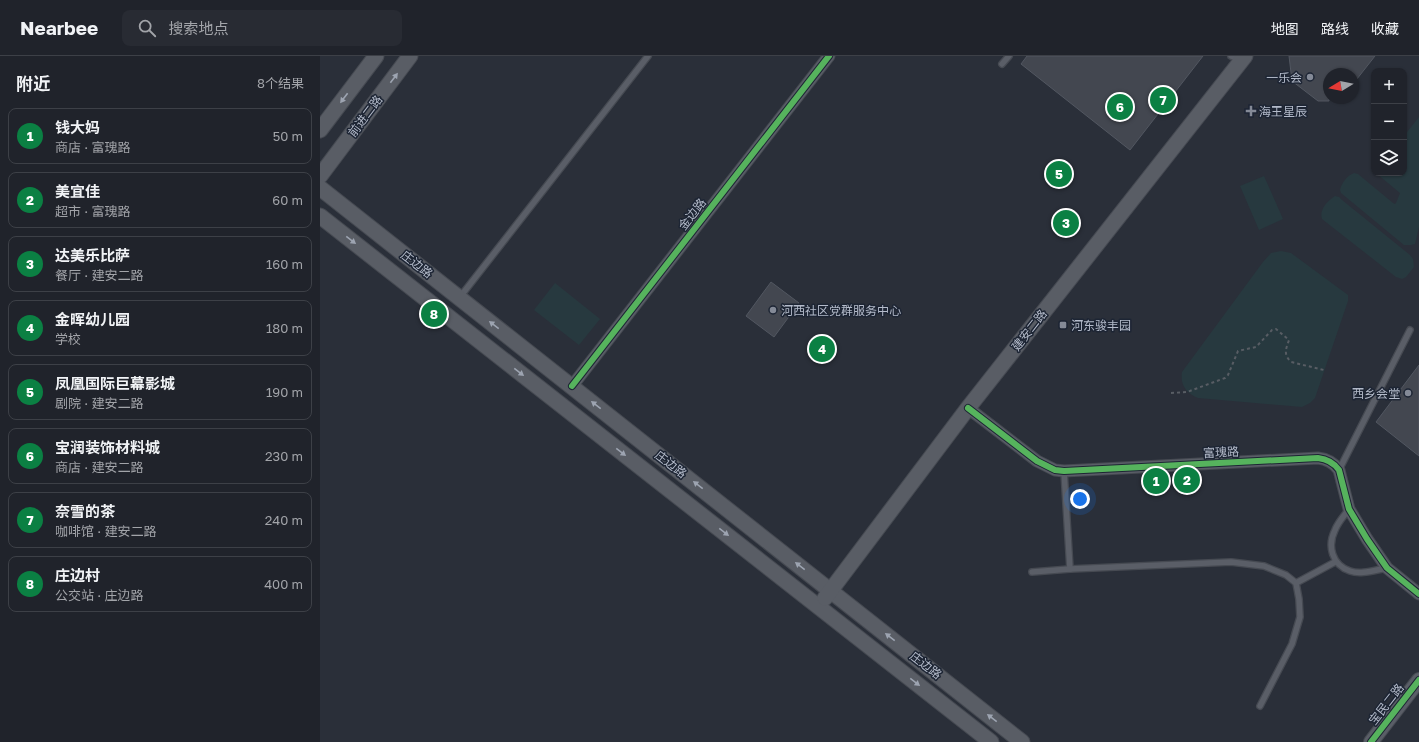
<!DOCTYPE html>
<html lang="zh">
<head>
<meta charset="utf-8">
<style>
  :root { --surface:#20232b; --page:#282b33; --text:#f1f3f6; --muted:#a2a4a9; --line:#3d4047; --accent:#0b8043 }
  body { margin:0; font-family:"Golos Text","Noto Sans SC",sans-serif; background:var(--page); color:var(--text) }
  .controls { position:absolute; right:12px; top:12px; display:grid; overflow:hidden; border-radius:8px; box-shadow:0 1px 3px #0004 }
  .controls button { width:36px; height:36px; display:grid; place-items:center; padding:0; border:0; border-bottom:1px solid var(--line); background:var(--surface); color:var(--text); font:20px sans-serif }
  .compass { position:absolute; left:1003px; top:12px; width:36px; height:36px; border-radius:50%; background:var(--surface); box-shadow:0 1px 3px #0004; rotate:260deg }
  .you { position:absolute; left:760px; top:443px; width:14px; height:14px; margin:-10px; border:3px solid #fff; border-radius:50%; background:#1a73e8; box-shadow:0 0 0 6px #1a73e833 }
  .badge { display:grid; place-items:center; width:26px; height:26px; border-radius:50%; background:var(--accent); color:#fff; font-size:13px; font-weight:700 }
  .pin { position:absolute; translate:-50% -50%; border:2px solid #fff; box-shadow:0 1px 4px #0006 }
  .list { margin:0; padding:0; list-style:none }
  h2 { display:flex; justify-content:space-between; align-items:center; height:52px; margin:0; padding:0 16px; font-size:17px }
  h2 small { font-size:13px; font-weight:400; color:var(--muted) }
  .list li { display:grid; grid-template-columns:26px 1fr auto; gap:12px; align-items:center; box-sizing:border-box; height:56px; margin:0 8px 8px; padding:0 8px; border:1px solid var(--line); border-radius:8px }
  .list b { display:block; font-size:15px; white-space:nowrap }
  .list p { margin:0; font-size:13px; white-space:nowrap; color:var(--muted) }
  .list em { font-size:13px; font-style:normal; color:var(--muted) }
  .icon { flex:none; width:22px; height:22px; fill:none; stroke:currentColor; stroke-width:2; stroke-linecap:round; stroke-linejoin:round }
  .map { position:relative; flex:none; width:1099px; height:686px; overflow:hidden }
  header { display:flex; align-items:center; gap:24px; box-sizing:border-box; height:56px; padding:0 20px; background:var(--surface); border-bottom:1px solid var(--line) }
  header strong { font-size:19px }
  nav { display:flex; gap:22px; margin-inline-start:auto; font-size:14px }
  .search { width:280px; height:36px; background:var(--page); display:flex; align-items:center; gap:10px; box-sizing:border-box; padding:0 14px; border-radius:8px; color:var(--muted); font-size:15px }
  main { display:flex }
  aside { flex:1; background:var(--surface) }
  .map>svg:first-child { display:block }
  .green { fill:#27393f }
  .building { fill:#434750; stroke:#525761 }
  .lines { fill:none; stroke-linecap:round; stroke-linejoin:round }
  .service-casing { stroke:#464a52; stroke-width:8 }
  .minor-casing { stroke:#464a52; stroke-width:13 }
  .tertiary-casing { stroke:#464a52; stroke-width:16 }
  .secondary-casing { stroke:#464a52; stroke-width:17 }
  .path { stroke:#585d64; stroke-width:2; stroke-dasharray:3 3; stroke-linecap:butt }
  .service { stroke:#5a5e67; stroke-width:5.5 }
  .minor { stroke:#5a5e67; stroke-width:11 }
  .tertiary { stroke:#5a5e67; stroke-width:14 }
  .secondary { stroke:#595d65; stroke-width:15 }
  .cycleway-casing { stroke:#1d2534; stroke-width:8 }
  .cycleway { stroke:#56b35d; stroke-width:6 }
  .oneway { fill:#9da4b1 }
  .poi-dot { fill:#848a97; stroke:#1d2534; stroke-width:1.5 }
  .labels { text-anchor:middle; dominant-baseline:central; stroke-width:3; stroke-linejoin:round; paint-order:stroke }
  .poi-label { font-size:12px; fill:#b4bbca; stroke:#1d2534; text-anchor:start }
  .street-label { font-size:12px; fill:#b4bbca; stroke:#1d2534 }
</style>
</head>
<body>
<header>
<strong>Nearbee</strong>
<div class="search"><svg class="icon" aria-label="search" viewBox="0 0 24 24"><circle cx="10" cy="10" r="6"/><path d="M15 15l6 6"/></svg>搜索地点</div>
<nav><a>地图</a><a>路线</a><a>收藏</a></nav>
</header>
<main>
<aside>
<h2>附近<small>8个结果</small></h2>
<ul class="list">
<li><span class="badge">1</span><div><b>钱大妈</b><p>商店 · 富瑰路</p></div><em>50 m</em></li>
<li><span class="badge">2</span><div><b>美宜佳</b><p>超市 · 富瑰路</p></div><em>60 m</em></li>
<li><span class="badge">3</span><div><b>达美乐比萨</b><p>餐厅 · 建安二路</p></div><em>160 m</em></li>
<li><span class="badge">4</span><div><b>金晖幼儿园</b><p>学校</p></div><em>180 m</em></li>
<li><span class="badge">5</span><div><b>凤凰国际巨幕影城</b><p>剧院 · 建安二路</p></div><em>190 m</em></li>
<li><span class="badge">6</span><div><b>宝润装饰材料城</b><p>商店 · 建安二路</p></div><em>230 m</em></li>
<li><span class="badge">7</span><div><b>奈雪的茶</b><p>咖啡馆 · 建安二路</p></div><em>240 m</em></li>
<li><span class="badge">8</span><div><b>庄边村</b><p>公交站 · 庄边路</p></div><em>400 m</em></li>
</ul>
</aside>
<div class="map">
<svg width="1099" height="686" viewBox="0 0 1099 686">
  <rect width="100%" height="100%" fill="#2a2f39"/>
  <g class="green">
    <path d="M1099 61V171L1095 188 1091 189H1084L1021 137 1020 134C1022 126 1027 120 1034 117L1038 118 1073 147 1075 148 1076 147 1080 137 1056 117H1084V80Z"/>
    <path d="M944 120 963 163 939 174 920 130Z"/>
    <path d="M1015 140 1019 141 1022 144 1090 199 1093 203 1094 211 1086 221 1082 223 1076 221 1002 163C999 154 1007 145 1015 140Z"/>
    <path d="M961 195 971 197 1028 239V245L995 342 990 347 982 351 878 342C866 337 860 329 862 316L943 206 951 197Z"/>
    <path d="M235 227 280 263 259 289 214 254Z"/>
  </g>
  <g class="building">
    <path d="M707 0H883L810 94 701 8Z"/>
    <path d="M969 0H1055L1033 28V18H1009V45H998L972 25Z"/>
    <path d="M451 226 479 247 454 281 426 260Z"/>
    <path d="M1099 309V400L1056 366Z"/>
  </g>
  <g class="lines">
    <defs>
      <g id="service">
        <path d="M911 0 921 4"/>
        <path d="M682 8 689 0"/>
        <path d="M140 241 328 0"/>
        <path d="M1019 414 1090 274"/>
        <path d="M744 415 750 513"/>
        <path d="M1029 453C1024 460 1018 466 1015 474 1007 490 1012 509 1030 515 1041 519 1055 514 1067 512"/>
        <path d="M712 516 750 513 911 506 944 510 966 519 976 527 979 543 980 561 972 588 940 650"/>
        <path d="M976 527 1015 506"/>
      </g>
      <g id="minor">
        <path d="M252 330 509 0"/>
        <path d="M648 352 717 405 735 414 744 415 998 402C1007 403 1014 407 1019 414L1029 453 1047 483 1067 512 1099 538"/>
      </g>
      <path id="tertiary" d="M1051 686 1099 624"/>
      <g id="secondary">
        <path d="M0 74 56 0"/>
        <path d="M0 120 90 0"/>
        <path d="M0 132 702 686"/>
        <path d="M0 160 671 686"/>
        <path d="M505 542 648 352 925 0"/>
      </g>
    </defs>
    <use href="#service" class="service-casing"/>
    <use href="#minor" class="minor-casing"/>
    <use href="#tertiary" class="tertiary-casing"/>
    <use href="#secondary" class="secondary-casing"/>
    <path class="path" d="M851 337 867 336 905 322 908 319 918 295 936 291 952 274 956 273 969 284C966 293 963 298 971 306L1004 314"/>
    <use href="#service" class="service"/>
    <use href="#minor" class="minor"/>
    <use href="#tertiary" class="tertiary"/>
    <use href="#secondary" class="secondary"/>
    <defs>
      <g id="cycleway">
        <path d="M252 330 509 0"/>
        <path d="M648 352 717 405 735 414 744 415 998 402C1007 403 1014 407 1019 414L1029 453 1047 483 1067 512 1099 538"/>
        <path d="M1051 686 1099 624"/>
      </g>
    </defs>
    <use href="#cycleway" class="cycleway-casing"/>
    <use href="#cycleway" class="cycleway"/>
  </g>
  <defs><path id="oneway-solid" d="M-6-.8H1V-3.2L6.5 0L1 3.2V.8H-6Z"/></defs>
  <g class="oneway">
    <use href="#oneway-solid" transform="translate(74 22) rotate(-53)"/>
    <use href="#oneway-solid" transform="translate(24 42) rotate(127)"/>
    <use href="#oneway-solid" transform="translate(31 184) rotate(38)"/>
    <use href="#oneway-solid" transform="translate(174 269) rotate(-142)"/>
    <use href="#oneway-solid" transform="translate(199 316) rotate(38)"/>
    <use href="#oneway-solid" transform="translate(276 349) rotate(-142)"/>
    <use href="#oneway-solid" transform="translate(301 396) rotate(38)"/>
    <use href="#oneway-solid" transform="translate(378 429) rotate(-142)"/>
    <use href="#oneway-solid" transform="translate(404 476) rotate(38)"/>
    <use href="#oneway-solid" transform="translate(480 510) rotate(-142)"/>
    <use href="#oneway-solid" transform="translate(570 581) rotate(-142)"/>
    <use href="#oneway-solid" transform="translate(595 626) rotate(38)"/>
    <use href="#oneway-solid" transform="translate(672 662) rotate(-142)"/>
  </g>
  <g class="poi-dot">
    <circle cx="990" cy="21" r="4"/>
    <path d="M929 49h4v4h4v4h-4v4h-4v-4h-4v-4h4z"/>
    <circle cx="453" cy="254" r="4"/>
    <rect x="739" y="265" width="8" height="8" rx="2"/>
    <circle cx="1088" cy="337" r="4"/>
  </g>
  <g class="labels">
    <g class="poi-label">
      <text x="982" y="21" text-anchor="end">一乐会</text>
      <text x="939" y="55">海王星辰</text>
      <text x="461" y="254">河西社区党群服务中心</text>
      <text x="751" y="269">河东骏丰园</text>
      <text x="1080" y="337" text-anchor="end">西乡会堂</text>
    </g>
    <g class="street-label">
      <text transform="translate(45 60) rotate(-53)">前进二路</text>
      <text transform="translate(372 158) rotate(-52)">金边路</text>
      <text transform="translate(97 208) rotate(38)">庄边路</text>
      <text transform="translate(709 274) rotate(-52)">建安二路</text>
      <text transform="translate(901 396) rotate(-3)">富瑰路</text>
      <text transform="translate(351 408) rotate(38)">庄边路</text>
      <text transform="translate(606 609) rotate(38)">庄边路</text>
      <text transform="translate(1066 648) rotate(-52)">宝民二路</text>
    </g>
  </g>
</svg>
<div class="controls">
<button>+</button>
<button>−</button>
<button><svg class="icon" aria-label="layers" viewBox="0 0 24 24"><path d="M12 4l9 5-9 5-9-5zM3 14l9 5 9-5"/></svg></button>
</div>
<svg class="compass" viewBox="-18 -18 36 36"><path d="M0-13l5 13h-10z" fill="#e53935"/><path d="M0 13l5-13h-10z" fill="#a2a4a9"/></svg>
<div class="you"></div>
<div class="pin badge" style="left:836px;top:425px">1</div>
<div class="pin badge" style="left:867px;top:424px">2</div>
<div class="pin badge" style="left:746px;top:167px">3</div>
<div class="pin badge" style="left:502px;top:293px">4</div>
<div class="pin badge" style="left:739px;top:118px">5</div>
<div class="pin badge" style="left:800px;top:51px">6</div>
<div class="pin badge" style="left:843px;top:44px">7</div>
<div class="pin badge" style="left:114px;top:258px">8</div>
</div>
</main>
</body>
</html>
